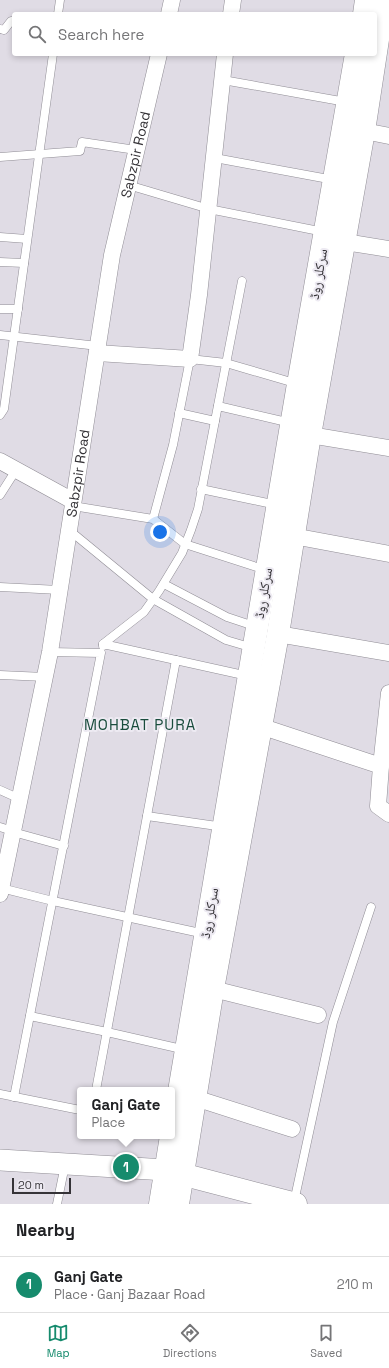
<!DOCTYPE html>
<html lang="en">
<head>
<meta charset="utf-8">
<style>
  :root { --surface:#fff; --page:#f2f2f2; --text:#202124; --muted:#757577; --line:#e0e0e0; --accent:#168b6d }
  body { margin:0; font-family:"Space Grotesk","Noto Naskh Arabic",sans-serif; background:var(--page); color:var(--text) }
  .scale { position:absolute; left:12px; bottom:10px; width:59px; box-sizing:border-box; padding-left:4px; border:2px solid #353337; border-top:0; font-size:11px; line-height:14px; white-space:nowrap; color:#353337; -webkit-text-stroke:3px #edeaf2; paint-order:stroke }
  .you { position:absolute; left:160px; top:532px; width:14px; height:14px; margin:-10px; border:3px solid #fff; border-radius:50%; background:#1a73e8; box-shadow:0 0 0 6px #1a73e833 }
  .badge { display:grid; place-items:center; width:26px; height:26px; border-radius:50%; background:var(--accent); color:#fff; font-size:13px; font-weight:700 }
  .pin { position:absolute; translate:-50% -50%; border:2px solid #fff; box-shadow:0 1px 4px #0006 }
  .popup { position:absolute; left:77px; top:1087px; width:98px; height:52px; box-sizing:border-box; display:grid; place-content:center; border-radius:4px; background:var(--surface); filter:drop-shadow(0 1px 3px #0005); font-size:13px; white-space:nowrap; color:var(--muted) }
  .popup b { font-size:15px; color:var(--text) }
  .popup::after { content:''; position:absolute; left:50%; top:100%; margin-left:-8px; border:8px solid transparent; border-top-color:var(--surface) }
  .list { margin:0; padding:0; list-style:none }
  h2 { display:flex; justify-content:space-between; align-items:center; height:52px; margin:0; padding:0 16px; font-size:17px }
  h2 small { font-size:13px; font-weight:400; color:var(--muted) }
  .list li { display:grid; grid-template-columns:26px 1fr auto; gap:12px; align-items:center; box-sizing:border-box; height:56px; padding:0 16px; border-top:1px solid var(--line) }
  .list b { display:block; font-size:15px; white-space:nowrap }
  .list p { margin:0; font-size:13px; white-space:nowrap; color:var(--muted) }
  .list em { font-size:13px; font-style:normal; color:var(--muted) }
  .icon { flex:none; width:22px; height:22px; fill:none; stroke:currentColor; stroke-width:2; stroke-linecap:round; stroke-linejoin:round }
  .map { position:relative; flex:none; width:389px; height:1204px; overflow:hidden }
  .search { position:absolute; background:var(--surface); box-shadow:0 2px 6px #0003; left:12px; right:12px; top:12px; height:44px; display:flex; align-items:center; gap:10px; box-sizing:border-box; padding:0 14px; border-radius:4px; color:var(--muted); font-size:15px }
  .sheet { height:108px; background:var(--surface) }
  nav { display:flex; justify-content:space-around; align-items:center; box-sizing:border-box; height:56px; border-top:1px solid var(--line); background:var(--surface); font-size:11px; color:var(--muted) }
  nav a { display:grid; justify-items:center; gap:2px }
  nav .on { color:var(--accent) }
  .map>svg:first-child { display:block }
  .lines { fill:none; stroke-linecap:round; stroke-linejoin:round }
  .service-casing { stroke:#908d95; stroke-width:9 }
  .minor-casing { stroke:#908d95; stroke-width:17 }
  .tertiary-casing { stroke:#908d95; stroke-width:22 }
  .primary-casing { stroke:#908d95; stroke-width:23 }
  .service { stroke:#fff; stroke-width:8 }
  .minor { stroke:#fff; stroke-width:16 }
  .tertiary { stroke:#fff; stroke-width:21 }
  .primary { stroke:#fff; stroke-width:22 }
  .labels { text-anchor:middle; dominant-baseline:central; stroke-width:4; stroke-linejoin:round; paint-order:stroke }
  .street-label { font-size:14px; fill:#353337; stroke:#edeaf2 }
  .neighbourhood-label { font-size:15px; letter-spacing:1px; fill:#194c3c; stroke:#edeaf2 }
</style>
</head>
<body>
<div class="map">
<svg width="389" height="1204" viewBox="0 0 389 1204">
  <rect width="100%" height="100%" fill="#e0dce5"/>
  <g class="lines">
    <defs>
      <g id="service">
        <path d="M58 14 60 0"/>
        <path d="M0 29 4 30 11 21H14"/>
        <path d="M223 80 346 102"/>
        <path d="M0 157 80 151 82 142 136 150"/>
        <path d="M215 158 334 180"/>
        <path d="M128 185 209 209 324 232"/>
        <path d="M0 237 27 239"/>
        <path d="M0 262 24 263"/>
        <path d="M0 309H18"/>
        <path d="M0 335 98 346"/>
        <path d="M218 406 291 423"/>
        <path d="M179 413 215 421"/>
        <path d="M0 415 4 409 53 54"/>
        <path d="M201 489 277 505"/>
        <path d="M0 495 16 470"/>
        <path d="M73 506 153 519 185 544 266 570"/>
        <path d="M153 519 173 445 190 359 226 363 298 384"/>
        <path d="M69 530 153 599 226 640 253 648"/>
        <path d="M164 584 227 617 257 627"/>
        <path d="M0 587 59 590"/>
        <path d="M103 644 144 612 159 591 182 553 191 530 198 509 242 281"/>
        <path d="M103 646V644L248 676"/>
        <path d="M0 675 45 677"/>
        <path d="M0 790 20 799"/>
        <path d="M147 816 224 827"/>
        <path d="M0 827 13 831"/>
        <path d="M13 832 64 846"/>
        <path d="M1 888 53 901 205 934"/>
        <path d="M30 1016 107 1032 186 1050"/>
        <path d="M96 1090 176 660"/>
        <path d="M0 1094 80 1110"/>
        <path d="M14 1097 101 653 50 652"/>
        <path d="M294 1202 333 1022 371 907"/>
        <path d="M57 1204 65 1165"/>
      </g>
      <g id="minor">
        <path d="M169 14 172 0"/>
        <path d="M231 14 233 0"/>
        <path d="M364 131 389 136"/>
        <path d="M345 242 389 249"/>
        <path d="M97 353 190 359 199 295 225 54"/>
        <path d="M310 435 389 448"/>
        <path d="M0 461 73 501"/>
        <path d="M293 536 389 554"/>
        <path d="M278 634 389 653"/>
        <path d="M260 726 381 766 378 806 389 814"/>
        <path d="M381 766 389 693"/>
        <path id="s1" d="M0 894 50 652 112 255 159 54"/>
        <path d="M203 987 213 989 318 1015"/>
        <path d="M195 1098 292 1129"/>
      </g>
      <path id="tertiary" d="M0 1160 166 1170"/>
      <g id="primary">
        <path d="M364 14 366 0"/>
        <path d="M172 1133 298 384 356 54"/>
        <path d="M166 1170 296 1204"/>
        <path d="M160 1204 171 1136"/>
        <path d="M178 1204 213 989 278 634 310 435 364 131 384 0"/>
      </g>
    </defs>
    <use href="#service" class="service-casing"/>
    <use href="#minor" class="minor-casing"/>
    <use href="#tertiary" class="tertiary-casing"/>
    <use href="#primary" class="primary-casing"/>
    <use href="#service" class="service"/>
    <use href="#minor" class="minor"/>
    <use href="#tertiary" class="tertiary"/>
    <use href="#primary" class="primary"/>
  </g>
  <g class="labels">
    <g class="street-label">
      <text stroke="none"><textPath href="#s1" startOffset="752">Sabzpir Road</textPath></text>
      <text transform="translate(318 274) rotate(-80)">سرکلر روڈ</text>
      <text stroke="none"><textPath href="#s1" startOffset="428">Sabzpir Road</textPath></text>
      <text transform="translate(263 593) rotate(-80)">سرکلر روڈ</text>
      <text transform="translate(209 913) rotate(-80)">سرکلر روڈ</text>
    </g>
    <g class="neighbourhood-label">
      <text x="140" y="724">MOHBAT PURA</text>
    </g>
  </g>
</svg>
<div class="scale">20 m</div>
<div class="you"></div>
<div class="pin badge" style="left:126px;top:1167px">1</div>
<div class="popup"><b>Ganj Gate</b>Place</div>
<div class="search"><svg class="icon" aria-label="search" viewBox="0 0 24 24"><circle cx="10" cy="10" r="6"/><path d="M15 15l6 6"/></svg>Search here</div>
</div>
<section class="sheet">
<h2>Nearby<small></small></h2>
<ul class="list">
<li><span class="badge">1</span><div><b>Ganj Gate</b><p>Place · Ganj Bazaar Road</p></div><em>210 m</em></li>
</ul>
</section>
<nav>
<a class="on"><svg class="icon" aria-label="map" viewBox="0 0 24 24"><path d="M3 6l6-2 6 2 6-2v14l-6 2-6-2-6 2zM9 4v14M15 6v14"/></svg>Map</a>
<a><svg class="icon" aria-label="directions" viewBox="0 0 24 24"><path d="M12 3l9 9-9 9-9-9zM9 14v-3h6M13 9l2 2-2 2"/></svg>Directions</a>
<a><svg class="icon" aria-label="saved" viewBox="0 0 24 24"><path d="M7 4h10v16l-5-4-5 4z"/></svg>Saved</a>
</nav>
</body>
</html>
